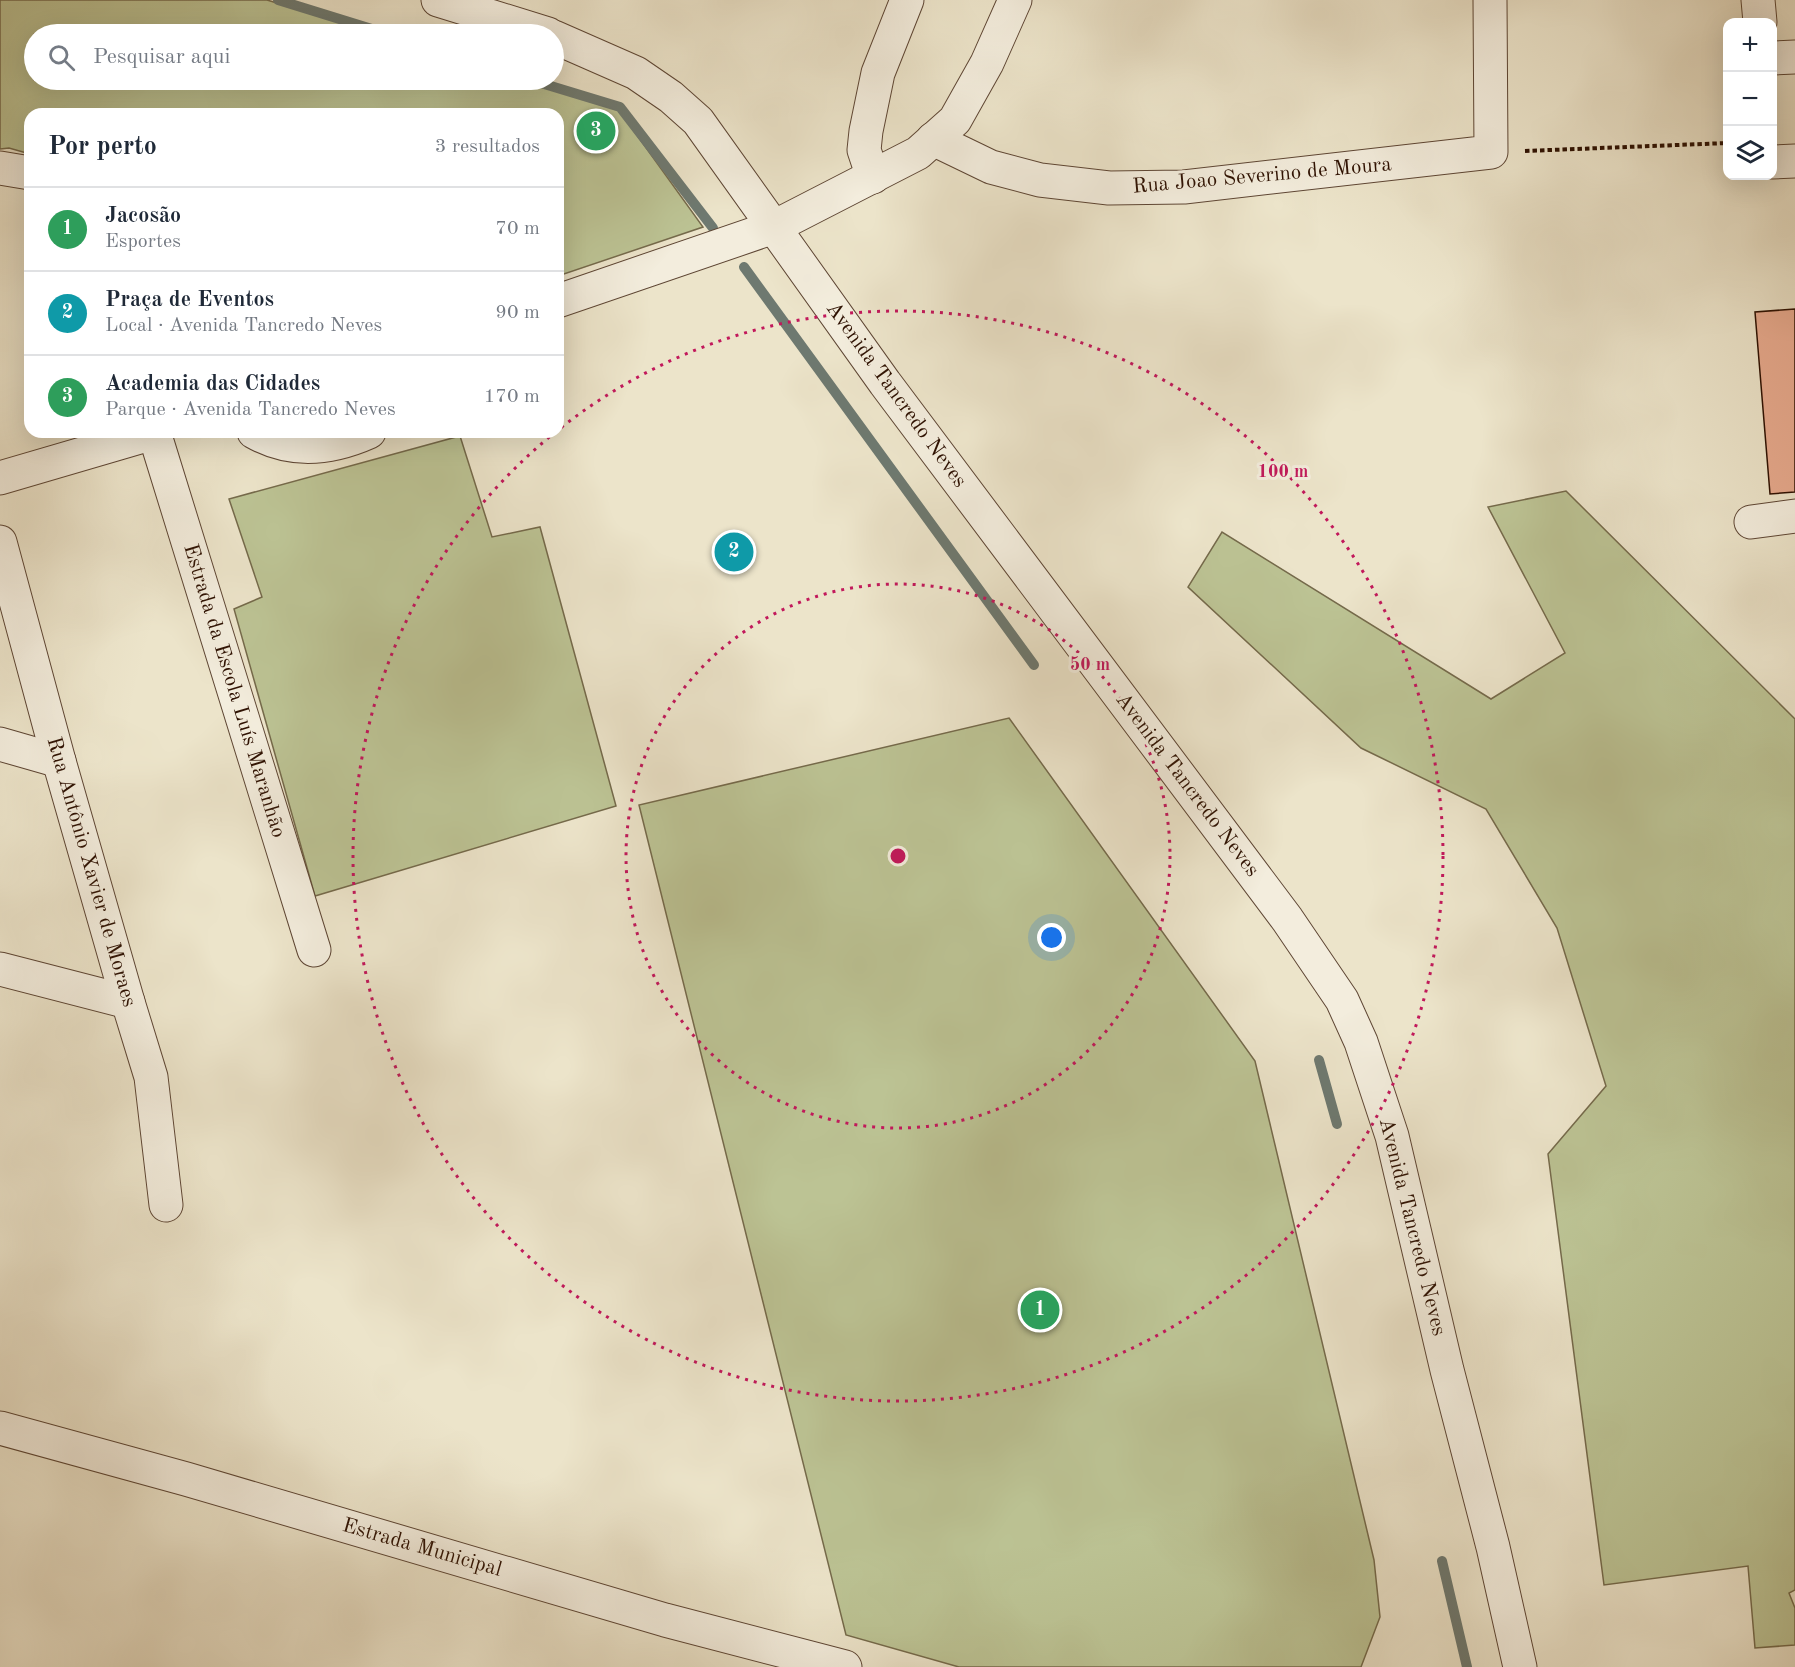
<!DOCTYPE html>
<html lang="pt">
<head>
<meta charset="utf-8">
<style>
  :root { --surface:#fff; --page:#f2f2f3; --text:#1f2937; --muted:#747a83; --line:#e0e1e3; --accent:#b45309 }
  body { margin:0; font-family:"Old Standard TT",serif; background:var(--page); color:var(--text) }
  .controls { position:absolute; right:18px; top:18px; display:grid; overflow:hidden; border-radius:12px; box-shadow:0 6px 24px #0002 }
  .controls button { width:54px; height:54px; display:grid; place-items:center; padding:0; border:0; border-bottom:2px solid var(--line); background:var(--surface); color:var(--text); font:30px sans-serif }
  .you { position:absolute; left:1052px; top:938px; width:21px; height:21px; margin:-15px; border:4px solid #fff; border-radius:50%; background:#1a73e8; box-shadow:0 0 0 9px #1a73e833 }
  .badge { display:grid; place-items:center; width:39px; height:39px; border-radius:50%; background:var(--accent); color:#fff; font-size:20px; font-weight:700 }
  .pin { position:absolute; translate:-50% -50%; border:3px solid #fff; box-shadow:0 2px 6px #0006 }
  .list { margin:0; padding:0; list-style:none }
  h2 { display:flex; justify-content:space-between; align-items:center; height:78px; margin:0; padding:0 24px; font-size:26px }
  h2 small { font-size:20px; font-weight:400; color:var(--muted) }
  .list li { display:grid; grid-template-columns:39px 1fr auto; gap:18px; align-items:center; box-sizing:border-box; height:84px; padding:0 24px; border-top:2px solid var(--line) }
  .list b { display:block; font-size:22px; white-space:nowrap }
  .list p { margin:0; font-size:20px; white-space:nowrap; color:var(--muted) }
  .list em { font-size:20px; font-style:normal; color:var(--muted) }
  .icon { flex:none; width:33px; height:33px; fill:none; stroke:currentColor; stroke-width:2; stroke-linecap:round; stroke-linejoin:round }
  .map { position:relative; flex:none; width:1795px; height:1667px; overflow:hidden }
  .search { position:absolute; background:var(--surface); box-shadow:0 6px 24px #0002; left:24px; top:24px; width:540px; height:66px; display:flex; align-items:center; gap:15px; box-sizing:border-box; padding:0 21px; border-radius:33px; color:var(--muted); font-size:22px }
  .panel { position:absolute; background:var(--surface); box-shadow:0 6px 24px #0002; left:24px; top:108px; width:540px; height:330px; border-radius:18px }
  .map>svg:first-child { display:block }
  .green { fill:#bcc394; stroke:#756a4b; stroke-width:1.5 }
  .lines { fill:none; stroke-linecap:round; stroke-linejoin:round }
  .stream { stroke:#6e7970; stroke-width:10 }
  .building { fill:#e6a98d; stroke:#2e1102; stroke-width:1.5 }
  .street-casing { stroke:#5e4634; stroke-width:35 }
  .path { stroke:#2e1102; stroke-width:4; stroke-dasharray:4.5 3; stroke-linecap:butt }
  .street { stroke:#f3eddd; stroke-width:33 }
  .ring { fill:none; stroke:#c2185b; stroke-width:3; stroke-dasharray:3 6 }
  .labels { text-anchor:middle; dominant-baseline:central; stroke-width:6; stroke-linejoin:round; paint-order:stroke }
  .street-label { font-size:21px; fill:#2e1102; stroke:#f3eddd }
  .centre { fill:#c2185b; stroke:#f3eddd; stroke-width:3 }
  .ring-label { font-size:18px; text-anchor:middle; font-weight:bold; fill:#c2185b; stroke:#f3eddd; stroke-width:6; stroke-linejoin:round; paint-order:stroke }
</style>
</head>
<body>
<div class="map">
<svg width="1795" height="1667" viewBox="0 0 1795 1667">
  <rect width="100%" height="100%" fill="#ece4ca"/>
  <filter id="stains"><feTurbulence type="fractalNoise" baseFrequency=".00333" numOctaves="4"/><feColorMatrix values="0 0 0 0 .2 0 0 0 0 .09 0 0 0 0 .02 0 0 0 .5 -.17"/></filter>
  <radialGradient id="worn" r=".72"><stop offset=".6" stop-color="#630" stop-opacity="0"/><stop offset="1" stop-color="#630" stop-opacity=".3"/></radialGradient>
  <g class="green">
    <path d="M0 0H267L380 34H34V80H528L616 106 703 227 558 276V114H30V154L9 148 0 149Z"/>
    <path d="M460 436 492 537 540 527 616 806 315 896 234 609 262 597 229 499Z"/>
    <path d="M1566 491 1795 719V1590L1789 1593 1795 1608V1645L1755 1648 1748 1566 1604 1585 1548 1154 1606 1086 1557 928 1486 809 1361 748 1188 587 1222 532 1491 699 1565 653 1488 507Z"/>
    <path d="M1009 718 1255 1061 1374 1560 1380 1617 1361 1667H959L846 1635 639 805Z"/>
  </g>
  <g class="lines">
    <g class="stream">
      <path d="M278 0 388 34"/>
      <path d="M531 80 620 107 713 228"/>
      <path d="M744 267 1034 665"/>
      <path d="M1319 1060 1337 1124"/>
      <path d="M1442 1561 1467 1667"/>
    </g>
  </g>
  <path class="building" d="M1795 309V492L1770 494 1755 312Z"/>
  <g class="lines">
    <defs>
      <g id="street">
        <path d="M438 0 548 34"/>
        <path d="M1758 0 1760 22"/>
        <path d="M554 37 636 73 671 97 698 121 885 383 1287 919 1342 1000 1361 1042 1392 1136 1447 1370 1493 1547 1520 1667"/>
        <path d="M1772 58 1795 57"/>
        <path d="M933 139 991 167 1040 180 1109 188 1184 187 1491 152 1490 0"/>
        <path d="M1772 162 1795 161"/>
        <path d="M0 168 30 173"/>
        <path d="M873 177 864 150 866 131 878 73 907 0"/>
        <path d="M558 301 774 227 918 153 955 120 987 63 1015 0"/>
        <path d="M154 432 314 950"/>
        <path d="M254 432C291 453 331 449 369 432"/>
        <path d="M0 478 157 432"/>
        <path d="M1751 522 1795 516"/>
        <path d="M0 542 59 761 128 1002 151 1077 166 1205"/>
        <path d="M0 744 59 761"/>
        <path d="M0 969 128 1002"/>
        <path d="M0 1428 186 1479 665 1620 845 1667"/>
      </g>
    </defs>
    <use href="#street" class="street-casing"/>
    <path class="path" d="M1525 151 1728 143"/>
    <use href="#street" class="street"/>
  </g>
  <g class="ring">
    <circle cx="898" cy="856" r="272"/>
    <circle cx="898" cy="856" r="545"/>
  </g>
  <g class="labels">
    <g class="street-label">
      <text transform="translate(1262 176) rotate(-5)">Rua Joao Severino de Moura</text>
      <text transform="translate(896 395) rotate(54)">Avenida Tancredo Neves</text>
      <text transform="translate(234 691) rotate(73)">Estrada da Escola Luís Maranhão</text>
      <text transform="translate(1187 785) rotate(53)">Avenida Tancredo Neves</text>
      <text transform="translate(91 872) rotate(74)">Rua Antônio Xavier de Moraes</text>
      <text transform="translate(1412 1227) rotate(76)">Avenida Tancredo Neves</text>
      <text transform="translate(422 1548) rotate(16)">Estrada Municipal</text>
    </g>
  </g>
  <circle cx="898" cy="856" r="9" class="centre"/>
  <g class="ring-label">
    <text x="1283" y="477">100 m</text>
    <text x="1090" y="670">50 m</text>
  </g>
  <rect width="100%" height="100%" filter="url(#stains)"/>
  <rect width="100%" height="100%" fill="url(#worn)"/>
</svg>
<div class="controls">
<button>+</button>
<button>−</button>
<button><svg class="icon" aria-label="layers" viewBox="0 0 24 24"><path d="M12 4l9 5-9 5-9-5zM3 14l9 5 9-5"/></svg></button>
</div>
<div class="you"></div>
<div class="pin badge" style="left:1040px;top:1310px;background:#2e9e5b">1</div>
<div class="pin badge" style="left:734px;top:552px;background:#0f9aa8">2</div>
<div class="pin badge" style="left:596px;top:131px;background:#2e9e5b">3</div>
<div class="search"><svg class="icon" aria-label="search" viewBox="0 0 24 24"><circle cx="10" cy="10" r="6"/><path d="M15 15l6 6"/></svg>Pesquisar aqui</div>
<section class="panel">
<h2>Por perto<small>3 resultados</small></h2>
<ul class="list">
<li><span class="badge" style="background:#2e9e5b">1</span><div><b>Jacosão</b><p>Esportes</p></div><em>70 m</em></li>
<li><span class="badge" style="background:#0f9aa8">2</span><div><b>Praça de Eventos</b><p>Local · Avenida Tancredo Neves</p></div><em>90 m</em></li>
<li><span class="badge" style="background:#2e9e5b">3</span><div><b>Academia das Cidades</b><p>Parque · Avenida Tancredo Neves</p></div><em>170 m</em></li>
</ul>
</section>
</div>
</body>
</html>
